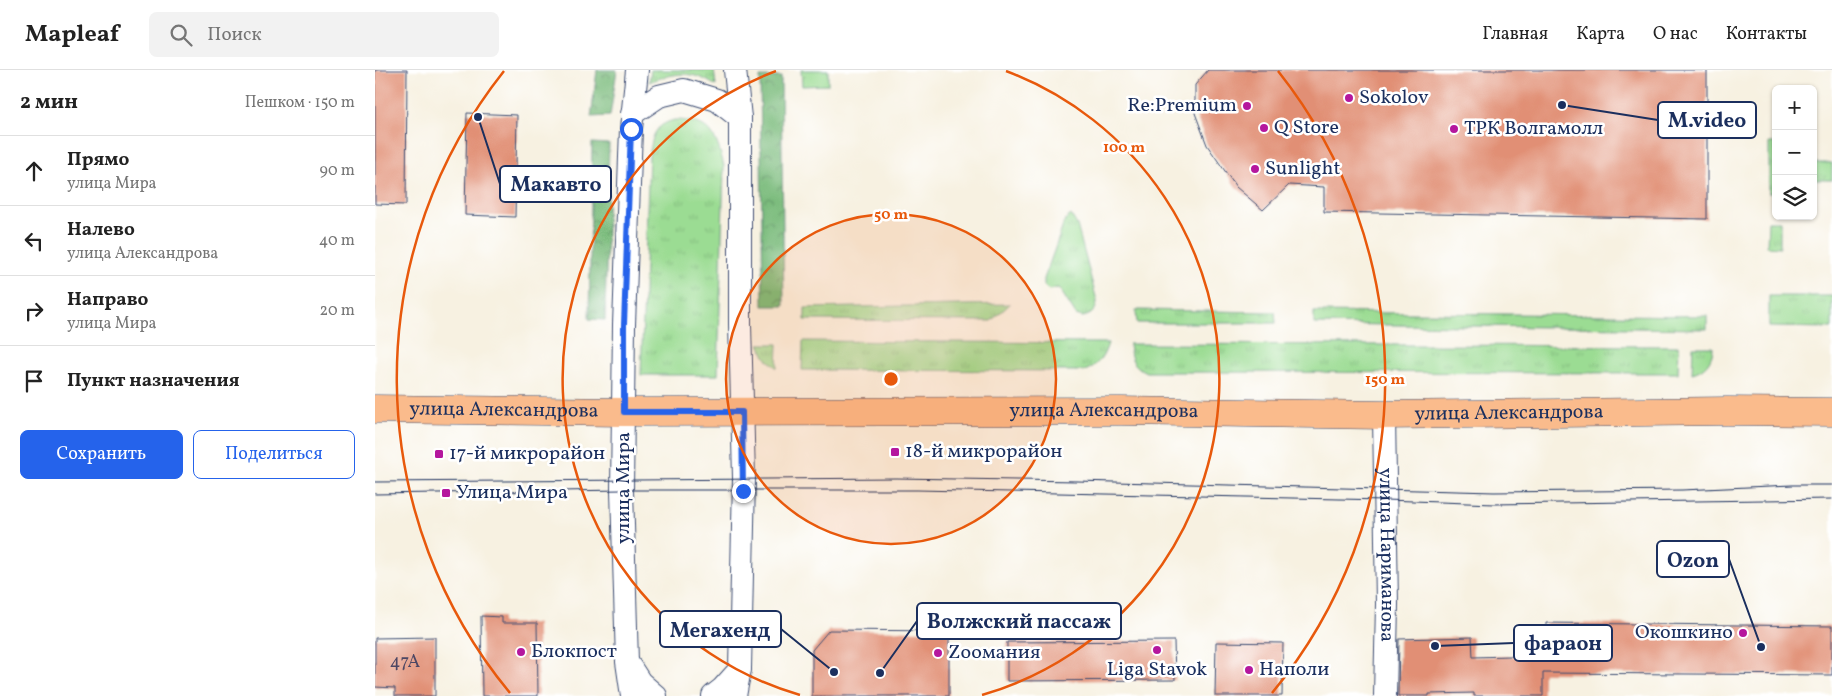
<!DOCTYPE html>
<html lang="ru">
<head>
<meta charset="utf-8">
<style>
  :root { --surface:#fff; --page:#f2f2f2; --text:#222; --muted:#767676; --line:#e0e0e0; --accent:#2563eb }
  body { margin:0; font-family:Vollkorn,serif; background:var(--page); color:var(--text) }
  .controls { position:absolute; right:15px; top:15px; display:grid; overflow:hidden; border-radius:8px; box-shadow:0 1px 4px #0004 }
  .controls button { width:45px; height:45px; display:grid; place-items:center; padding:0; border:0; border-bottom:1px solid var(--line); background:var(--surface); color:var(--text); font:25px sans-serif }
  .stop { position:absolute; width:15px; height:15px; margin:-11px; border:4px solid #2563eb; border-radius:50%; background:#fff }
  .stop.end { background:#2563eb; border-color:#fff; box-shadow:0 1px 5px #0008 }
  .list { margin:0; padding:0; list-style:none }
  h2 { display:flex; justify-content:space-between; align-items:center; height:65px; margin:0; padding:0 20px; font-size:21px }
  h2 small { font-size:16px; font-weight:400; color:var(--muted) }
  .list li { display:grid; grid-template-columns:32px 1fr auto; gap:15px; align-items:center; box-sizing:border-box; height:70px; padding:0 20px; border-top:1px solid var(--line) }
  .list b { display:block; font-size:19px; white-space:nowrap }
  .list p { margin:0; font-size:16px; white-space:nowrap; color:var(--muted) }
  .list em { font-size:16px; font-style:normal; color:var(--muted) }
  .actions { display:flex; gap:10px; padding:15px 20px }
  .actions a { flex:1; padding:11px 0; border:1px solid var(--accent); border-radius:8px; text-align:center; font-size:18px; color:var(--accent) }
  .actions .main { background:var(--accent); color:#fff }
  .icon { flex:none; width:28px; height:28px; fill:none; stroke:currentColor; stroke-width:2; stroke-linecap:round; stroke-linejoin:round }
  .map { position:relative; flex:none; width:1457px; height:626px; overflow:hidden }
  header { display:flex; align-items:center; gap:30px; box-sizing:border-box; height:70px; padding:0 25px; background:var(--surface); border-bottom:1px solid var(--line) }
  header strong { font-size:24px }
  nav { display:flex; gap:28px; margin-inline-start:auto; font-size:18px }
  .search { width:350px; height:45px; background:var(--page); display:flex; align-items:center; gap:12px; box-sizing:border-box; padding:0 18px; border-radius:8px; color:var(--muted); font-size:19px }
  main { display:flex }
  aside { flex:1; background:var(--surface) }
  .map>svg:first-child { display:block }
  .grass { fill:url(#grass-tufts); stroke:#5b8678 }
  .forest { fill:url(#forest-crowns); stroke:#4c766e }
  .building { fill:#e18f75 }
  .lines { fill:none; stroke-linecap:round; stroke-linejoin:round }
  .minor-casing { stroke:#3c4c72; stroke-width:24 }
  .major-casing { stroke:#3c4c72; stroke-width:29 }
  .minor { stroke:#fff; stroke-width:22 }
  .major { stroke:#fabb8c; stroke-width:28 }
  .tram { stroke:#1b2f5e; stroke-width:1 }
  .route { stroke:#2563eb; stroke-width:6 }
  .ring { fill:none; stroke:#e8590c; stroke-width:2.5 }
  .poi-dot { fill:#b5179e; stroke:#fff; stroke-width:2 }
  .labels { text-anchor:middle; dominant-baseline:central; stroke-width:5; stroke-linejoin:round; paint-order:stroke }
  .number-label { font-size:18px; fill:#4c4764 }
  .poi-label { font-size:20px; fill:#1b2f5e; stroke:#fff; text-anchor:start }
  .street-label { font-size:20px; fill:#1b2f5e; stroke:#fff }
  .centre { fill:#e8590c; stroke:#fff; stroke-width:2.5 }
  .ring-label { font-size:15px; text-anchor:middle; font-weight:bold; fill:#e8590c; stroke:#fff; stroke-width:5; stroke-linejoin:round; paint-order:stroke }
  .leader { fill:none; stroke:#1b2f5e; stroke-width:2 }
  .callout-dot { fill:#1b2f5e; stroke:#fff; stroke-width:2 }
  .callout { fill:#fff; stroke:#1b2f5e; stroke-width:2 }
  .callout-label { font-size:21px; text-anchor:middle; font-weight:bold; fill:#1b2f5e }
</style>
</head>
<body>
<header>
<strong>Mapleaf</strong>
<div class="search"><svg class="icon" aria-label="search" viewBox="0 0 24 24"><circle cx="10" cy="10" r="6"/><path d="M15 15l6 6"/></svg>Поиск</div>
<nav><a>Главная</a><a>Карта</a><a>О нас</a><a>Контакты</a></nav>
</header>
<main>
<aside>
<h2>2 мин<small>Пешком · 150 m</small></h2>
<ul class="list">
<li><svg class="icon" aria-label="ahead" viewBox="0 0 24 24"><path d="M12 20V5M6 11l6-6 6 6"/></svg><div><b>Прямо</b><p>улица Мира</p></div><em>90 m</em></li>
<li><svg class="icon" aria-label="left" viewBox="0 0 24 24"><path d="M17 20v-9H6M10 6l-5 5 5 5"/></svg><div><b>Налево</b><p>улица Александрова</p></div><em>40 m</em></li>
<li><svg class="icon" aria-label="right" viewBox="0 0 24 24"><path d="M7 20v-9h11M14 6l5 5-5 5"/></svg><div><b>Направо</b><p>улица Мира</p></div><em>20 m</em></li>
<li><svg class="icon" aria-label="arrive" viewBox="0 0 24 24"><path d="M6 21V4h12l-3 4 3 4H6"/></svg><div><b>Пункт назначения</b></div></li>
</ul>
<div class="actions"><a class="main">Сохранить</a><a>Поделиться</a></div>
</aside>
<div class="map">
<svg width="1457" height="626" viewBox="0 0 1457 626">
  <defs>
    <pattern id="grass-tufts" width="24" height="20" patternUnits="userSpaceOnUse" patternTransform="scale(1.25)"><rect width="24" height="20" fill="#9bdc93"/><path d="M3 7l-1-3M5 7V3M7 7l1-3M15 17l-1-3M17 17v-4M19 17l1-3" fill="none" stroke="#85bd81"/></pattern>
    <pattern id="forest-crowns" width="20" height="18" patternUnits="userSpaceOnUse" patternTransform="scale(1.25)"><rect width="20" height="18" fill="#7cbc7d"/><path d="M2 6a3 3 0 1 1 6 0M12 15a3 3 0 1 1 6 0" fill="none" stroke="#65996a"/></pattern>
  </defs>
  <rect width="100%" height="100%" fill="#fff"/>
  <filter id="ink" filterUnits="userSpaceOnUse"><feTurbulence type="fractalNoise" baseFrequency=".02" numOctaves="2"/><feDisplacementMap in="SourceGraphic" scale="10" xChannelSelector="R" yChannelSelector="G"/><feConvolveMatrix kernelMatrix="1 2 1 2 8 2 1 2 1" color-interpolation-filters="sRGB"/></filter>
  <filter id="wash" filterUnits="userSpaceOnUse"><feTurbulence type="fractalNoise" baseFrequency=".0096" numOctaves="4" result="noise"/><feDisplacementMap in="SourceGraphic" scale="20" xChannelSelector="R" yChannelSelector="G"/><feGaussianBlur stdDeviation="1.12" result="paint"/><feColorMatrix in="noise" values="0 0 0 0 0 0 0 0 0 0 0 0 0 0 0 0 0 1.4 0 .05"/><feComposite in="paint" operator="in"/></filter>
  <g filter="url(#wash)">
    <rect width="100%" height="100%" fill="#f7f1e1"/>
    <g class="grass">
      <path d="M276 0H339L341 16C317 0 301 2 274 12Z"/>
      <path d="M426 0H453V15L427 16Z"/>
      <path d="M299 50C335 50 341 64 349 96L343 305H266L274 86C278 66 278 56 299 50Z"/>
      <rect x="1394" y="73" width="7" height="50"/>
      <rect x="1438" y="93" width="19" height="17"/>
      <path d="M696 145 702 155 722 231C722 240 717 245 708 247L701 245 684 218 674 220 669 216V209L690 150Z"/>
      <path d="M1393 151H1405V177L1392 176Z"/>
      <path d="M1394 226H1457V258L1394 257Z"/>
      <path d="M635 234 616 251 430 250V238Z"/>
      <path d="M761 240 900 242 901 253H762Z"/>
      <path d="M939 242 1332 246V259L939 254Z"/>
      <path d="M428 271 733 273C729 287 722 296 710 301L427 300Z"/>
      <path d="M384 274H403L402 298 391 288Z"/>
      <path d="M754 274 1304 276 1303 303 771 302C758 296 755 288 754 274Z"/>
      <path d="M1318 277H1338C1338 290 1330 300 1317 303Z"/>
    </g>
    <g class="forest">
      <path d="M222 0H242L235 46 216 47Z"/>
      <path d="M385 7H406L409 236H388Z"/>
      <path d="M217 73 234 74 230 250 214 249Z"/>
    </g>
    <g id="blocks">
      <g class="building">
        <path d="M0 0H32L31 135 0 134Z"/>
        <path d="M833 0H1332V149L949 142V117L914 115 888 140 861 117 832 75 820 43V15Z"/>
        <path d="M92 43 142 45 140 147 90 145Z"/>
        <path d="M106 546 127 547V553H162L163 626H107Z"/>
        <path d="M1171 553 1457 556V605L1168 603V626H1099V623L1054 624V626H1023L1024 569 1097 567 1098 587 1171 585Z"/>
        <path d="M454 560 574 561V626H437V580Z"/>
        <path d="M60 567V626H20V618L0 617V568Z"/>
        <path d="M799 571 800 610 632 611V572Z"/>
        <path d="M841 572 908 573 907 626H840Z"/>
      </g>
    </g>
  </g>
  <g filter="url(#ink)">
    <use href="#blocks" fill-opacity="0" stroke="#3c4c72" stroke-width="1"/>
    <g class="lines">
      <defs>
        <g id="minor">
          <path d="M360 0 365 48V254L369 408 365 599 360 626"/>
          <path d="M257 44 284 26 309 20 342 30 365 48"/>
          <path id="s1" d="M1009 345 1012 534 1010 626"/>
          <path d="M254 595 265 612 281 626"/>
          <path d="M257 626 252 592 247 420 249 255 256 59 262 0"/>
          <path d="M338 626 347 619 365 599"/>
        </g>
        <g id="major">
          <path id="s2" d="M0 339 249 342 746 341 1009 345 1352 341 1457 342"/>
        </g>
      </defs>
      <use href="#minor" class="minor-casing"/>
      <use href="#major" class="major-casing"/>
      <use href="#minor" class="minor"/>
      <use href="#major" class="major"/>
      <g class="tram">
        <path d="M0 412 521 408 702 411 1119 422 1307 420 1417 415H1457"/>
        <path d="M0 424 247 420H542L1011 430 1119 434 1457 429"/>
      </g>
    </g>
  </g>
  <g class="lines" filter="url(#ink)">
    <path class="route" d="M256 59 249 255V342H367L368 421"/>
  </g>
  <circle cx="516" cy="309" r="165" fill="#e8590c" fill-opacity=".12"/>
  <g class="ring">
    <circle cx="516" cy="309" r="165"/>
    <path d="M425 625A329 329 0 0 1 401 1M631 1A329 329 0 0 1 607 625"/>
    <path d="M135 623A494 494 0 0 1 129 1M903 1A494 494 0 0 1 897 623"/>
  </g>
  <g class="poi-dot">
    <circle cx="974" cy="28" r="5"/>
    <circle cx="872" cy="36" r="5"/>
    <circle cx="889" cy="58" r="5"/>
    <circle cx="1079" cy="59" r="5"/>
    <circle cx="880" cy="99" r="5"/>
    <rect x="515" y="377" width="10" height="10" rx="2.5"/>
    <rect x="59" y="379" width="10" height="10" rx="2.5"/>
    <rect x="66" y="418" width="10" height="10" rx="2.5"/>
    <circle cx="1368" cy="563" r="5"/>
    <circle cx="782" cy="580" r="5"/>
    <circle cx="146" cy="582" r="5"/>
    <circle cx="563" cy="583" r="5"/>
    <circle cx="874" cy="600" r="5"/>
  </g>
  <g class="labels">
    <g class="number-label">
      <text x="30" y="592">47А</text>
    </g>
    <g class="poi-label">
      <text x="984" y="28">Sokolov</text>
      <text x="862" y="36" text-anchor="end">Re:Premium</text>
      <text x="899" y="58">Q Store</text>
      <text x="1089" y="59">ТРК Волгамолл</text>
      <text x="890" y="99">Sunlight</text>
      <text x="530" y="382">18-й микрорайон</text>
      <text x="74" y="384">17-й микрорайон</text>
      <text x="81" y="423">Улица Мира</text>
      <text x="1358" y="563" text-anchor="end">Окошкино</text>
      <text x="156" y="582">Блокпост</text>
      <text x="573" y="583">Zooмания</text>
      <text x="782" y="600" text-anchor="middle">Liga Stavok</text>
      <text x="884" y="600">Наполи</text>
    </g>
    <g class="street-label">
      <text stroke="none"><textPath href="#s2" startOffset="129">улица Александрова</textPath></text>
      <text stroke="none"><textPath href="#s2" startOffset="729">улица Александрова</textPath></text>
      <text stroke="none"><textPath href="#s2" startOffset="1134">улица Александрова</textPath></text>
      <text transform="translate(249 418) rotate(-90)">улица Мира</text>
      <text stroke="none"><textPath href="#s1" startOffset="140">улица Нариманова</textPath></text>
    </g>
  </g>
  <circle cx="516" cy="309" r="8" class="centre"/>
  <g class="ring-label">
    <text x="749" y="82">100 m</text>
    <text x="516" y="149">50 m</text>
    <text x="1010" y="314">150 m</text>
  </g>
  <path class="leader" d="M1187 35L1283 50M103 47L125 114M1386 577L1354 489M505 603L542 551M459 602L406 559M1060 576L1139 573"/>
  <g class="callout-dot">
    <circle cx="1187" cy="35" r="5"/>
    <circle cx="103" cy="47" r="5"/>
    <circle cx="1386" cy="577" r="5"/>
    <circle cx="505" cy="603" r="5"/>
    <circle cx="459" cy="602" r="5"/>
    <circle cx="1060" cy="576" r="5"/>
  </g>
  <g class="callout">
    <rect x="1283" y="32" width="98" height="36" rx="5"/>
    <rect x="125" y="96" width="111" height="36" rx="5"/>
    <rect x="1282" y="471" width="72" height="36" rx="5"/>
    <rect x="542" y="533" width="204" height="36" rx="5"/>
    <rect x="285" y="541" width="121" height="36" rx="5"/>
    <rect x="1139" y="555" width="98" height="36" rx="5"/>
  </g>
  <g class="callout-label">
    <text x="1332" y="57">M.video</text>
    <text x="181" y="121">Макавто</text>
    <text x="1318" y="497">Ozon</text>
    <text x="644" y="558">Волжский пассаж</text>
    <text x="345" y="567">Мегахенд</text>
    <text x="1188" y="580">фараон</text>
  </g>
</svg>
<div class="controls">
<button>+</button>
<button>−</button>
<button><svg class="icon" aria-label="layers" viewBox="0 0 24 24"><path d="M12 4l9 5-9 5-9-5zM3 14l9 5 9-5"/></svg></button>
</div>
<div class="stop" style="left:256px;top:59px"></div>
<div class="stop end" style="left:368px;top:421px"></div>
</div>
</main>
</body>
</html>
